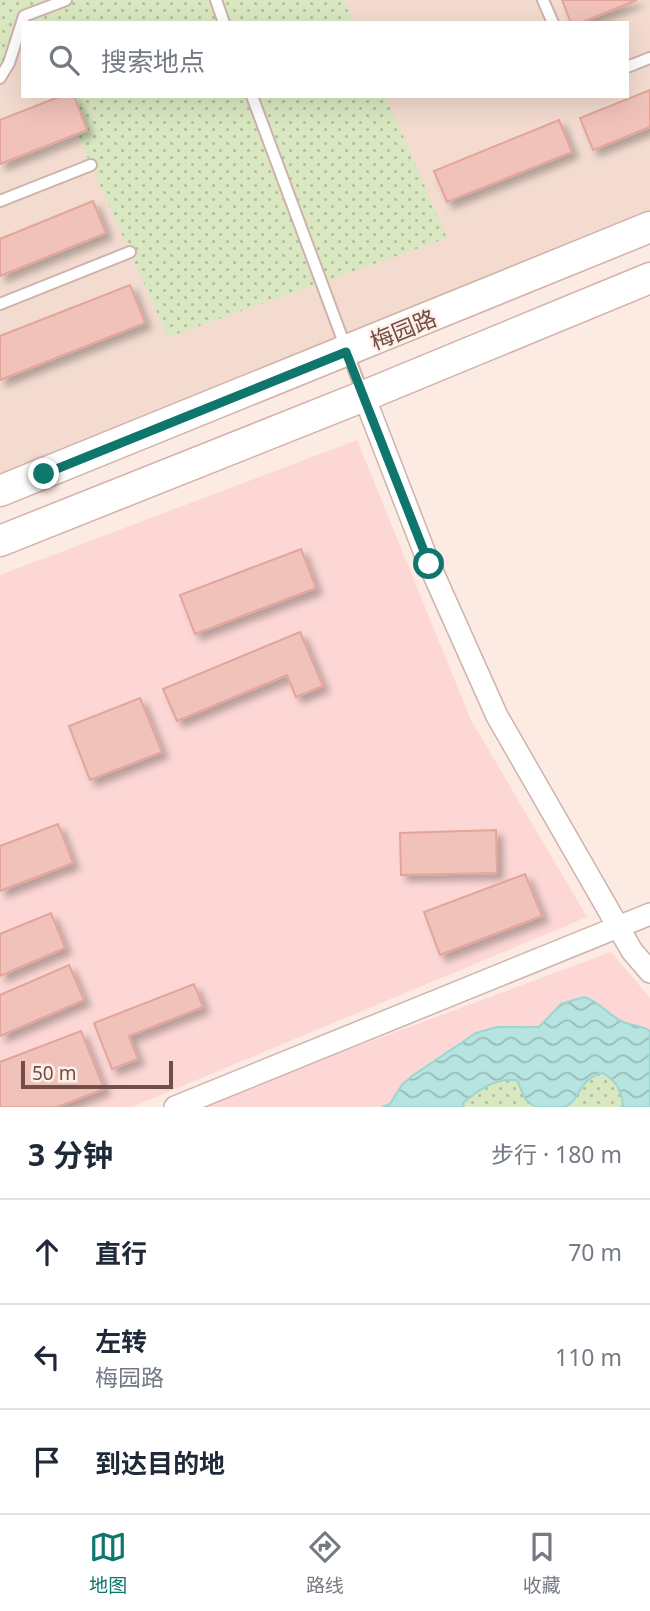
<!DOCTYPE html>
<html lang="zh">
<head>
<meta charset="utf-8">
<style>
  :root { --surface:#fff; --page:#f6f6f7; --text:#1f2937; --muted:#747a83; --line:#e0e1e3; --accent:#0f766e }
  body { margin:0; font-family:"Noto Sans","Noto Sans SC",sans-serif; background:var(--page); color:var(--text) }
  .scale { position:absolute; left:21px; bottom:18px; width:152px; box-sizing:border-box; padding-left:7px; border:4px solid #724e49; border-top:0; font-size:19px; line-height:24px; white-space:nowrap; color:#724e49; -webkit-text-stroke:5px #fff0e7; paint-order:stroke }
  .stop { position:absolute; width:21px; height:21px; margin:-16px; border:5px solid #0f766e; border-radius:50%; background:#fff }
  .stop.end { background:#0f766e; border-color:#fff; box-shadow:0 2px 7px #0008 }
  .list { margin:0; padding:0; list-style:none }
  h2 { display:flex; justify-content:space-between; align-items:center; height:91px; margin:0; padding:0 28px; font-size:30px }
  h2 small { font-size:23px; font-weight:400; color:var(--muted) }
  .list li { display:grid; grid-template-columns:46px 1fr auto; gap:21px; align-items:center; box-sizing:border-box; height:105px; padding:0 28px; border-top:2px solid var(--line) }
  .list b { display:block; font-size:26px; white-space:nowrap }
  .list p { margin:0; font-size:23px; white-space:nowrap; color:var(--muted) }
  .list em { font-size:23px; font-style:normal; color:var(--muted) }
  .icon { flex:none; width:38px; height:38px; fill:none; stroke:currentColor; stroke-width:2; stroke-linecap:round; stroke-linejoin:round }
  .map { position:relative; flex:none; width:650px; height:1107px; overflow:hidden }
  .search { position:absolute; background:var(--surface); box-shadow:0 7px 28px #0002; left:21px; right:21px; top:21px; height:77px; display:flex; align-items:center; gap:18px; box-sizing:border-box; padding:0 24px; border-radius:0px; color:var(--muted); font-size:26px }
  .sheet { height:406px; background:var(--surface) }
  nav { display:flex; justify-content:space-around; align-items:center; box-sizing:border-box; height:98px; border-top:2px solid var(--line); background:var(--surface); font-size:19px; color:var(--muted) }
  nav a { display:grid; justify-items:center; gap:4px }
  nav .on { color:var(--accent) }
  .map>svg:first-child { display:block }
  .residential { fill:#f3dbd0; fill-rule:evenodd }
  .commercial { fill:#fcd7d5 }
  .grass { fill:url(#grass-dots) }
  .water { fill:url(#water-waves); stroke:#9dd6d1; stroke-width:2 }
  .building { fill:#f0c2ba; stroke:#e3a59a; stroke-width:2; filter:url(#shadow) }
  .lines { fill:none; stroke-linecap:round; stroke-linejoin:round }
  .service-casing { stroke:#ceb3ac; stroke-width:14 }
  .minor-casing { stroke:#ceb3ac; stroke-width:24 }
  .secondary-casing { stroke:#d1b1a9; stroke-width:33 }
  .service { stroke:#fff; stroke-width:10 }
  .minor { stroke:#fff; stroke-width:21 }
  .secondary { stroke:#fff; stroke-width:30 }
  .route { stroke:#0f766e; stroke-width:9 }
  .labels { text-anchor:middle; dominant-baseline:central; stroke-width:5; stroke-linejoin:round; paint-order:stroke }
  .street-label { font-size:23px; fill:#724e49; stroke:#fff0e7 }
</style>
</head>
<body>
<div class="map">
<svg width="650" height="1107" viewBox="0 0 650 1107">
  <defs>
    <pattern id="grass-dots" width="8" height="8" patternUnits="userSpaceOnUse" patternTransform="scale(1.75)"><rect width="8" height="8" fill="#dae8c1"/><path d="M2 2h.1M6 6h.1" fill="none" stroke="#b5be9f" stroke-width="1.8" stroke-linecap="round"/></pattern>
    <pattern id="water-waves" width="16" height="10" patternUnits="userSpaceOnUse" patternTransform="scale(1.75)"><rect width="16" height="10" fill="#b7e4e0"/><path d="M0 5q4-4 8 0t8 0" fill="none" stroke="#99bbb8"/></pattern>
    <filter id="shadow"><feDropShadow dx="6" dy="6" stdDeviation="3.5" flood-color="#0004"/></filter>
  </defs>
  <rect width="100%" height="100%" fill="#fcebe2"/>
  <path class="residential" d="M0 0H650V218L0 491ZM23 23H627V96H23Z"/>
  <g class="commercial">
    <path d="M357 440 471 720 587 917 132 1107H0V575Z"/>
    <path d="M611 952 650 998V1107H206L304 1066Z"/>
  </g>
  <g class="grass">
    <path d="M0 0H344L354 23H27L0 77Z"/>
    <path d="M60 96H386L447 238 168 337Z"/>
    <path d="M603 1073C616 1081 621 1089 623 1105L621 1107H564C584 1095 576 1079 603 1073Z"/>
    <path d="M507 1079 517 1080 525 1099 535 1107H464L463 1103 479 1089Z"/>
  </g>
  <path class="water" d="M584 997C598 1000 609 1016 623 1022 632 1026 642 1025 650 1031V1107H621L623 1105C621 1089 616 1081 603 1073 576 1079 581 1103 563 1107 554 1107 544 1107 535 1107L525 1099 517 1080C496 1078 479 1089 463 1103L464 1107H382L390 1104 402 1085 412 1076 476 1033 497 1027H539L561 1004Z"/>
  <g class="building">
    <path d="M562 0H637L580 23H571Z"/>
    <path d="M650 90V127L593 150 580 118Z"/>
    <path d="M61 96H74L87 130 0 164V120Z"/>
    <path d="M559 120 572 152 447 202 434 171Z"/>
    <path d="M93 201 106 233 0 276V239Z"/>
    <path d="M130 285 145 323 0 380V336Z"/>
    <path d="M301 549 316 588 195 634 180 595Z"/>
    <path d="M300 632 323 686 296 697 287 675 177 721 163 689Z"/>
    <path d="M140 698 162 752 90 780 69 726Z"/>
    <path d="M58 824 73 863 0 891V846Z"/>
    <path d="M496 830 497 873 401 875 400 833Z"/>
    <path d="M525 874 542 916 440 955 424 912Z"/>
    <path d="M51 913 65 948 0 976V934Z"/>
    <path d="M69 965 84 1000 0 1036V995Z"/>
    <path d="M194 984 203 1007 129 1036 138 1059 112 1069 94 1023Z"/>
    <path d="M81 1031 104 1089 57 1107H0V1062Z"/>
  </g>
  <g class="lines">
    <defs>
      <g id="service">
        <path d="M216 0 224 23"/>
        <path d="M543 0 553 23"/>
        <path d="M627 67 650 58"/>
        <path d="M0 78 9 63 24 16 66 0"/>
        <path d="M252 96 363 394"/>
        <path d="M0 201 91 165"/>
        <path d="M0 304 130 252"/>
      </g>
      <g id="minor">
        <path d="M364 396 429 564 497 716 632 951 650 972"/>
        <path d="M175 1107 650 914"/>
      </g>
      <g id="secondary">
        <path d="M0 491 650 227"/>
        <path d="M0 541 364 396 650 278"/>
      </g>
    </defs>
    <use href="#service" class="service-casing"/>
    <use href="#minor" class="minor-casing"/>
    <use href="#secondary" class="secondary-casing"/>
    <use href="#service" class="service"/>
    <use href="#minor" class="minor"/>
    <use href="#secondary" class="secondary"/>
  </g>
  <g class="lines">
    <path class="route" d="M44 474 346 352 429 564"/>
  </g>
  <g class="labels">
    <g class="street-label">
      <text transform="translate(403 329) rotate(-22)">梅园路</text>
    </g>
  </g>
</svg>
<div class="scale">50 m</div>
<div class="stop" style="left:429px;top:564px"></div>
<div class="stop end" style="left:44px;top:474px"></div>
<div class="search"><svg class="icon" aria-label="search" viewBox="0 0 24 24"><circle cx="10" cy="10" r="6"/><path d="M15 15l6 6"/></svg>搜索地点</div>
</div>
<section class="sheet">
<h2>3 分钟<small>步行 · 180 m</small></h2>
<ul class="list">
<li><svg class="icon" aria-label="ahead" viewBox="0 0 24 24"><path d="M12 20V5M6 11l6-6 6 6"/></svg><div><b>直行</b></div><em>70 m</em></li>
<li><svg class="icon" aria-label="left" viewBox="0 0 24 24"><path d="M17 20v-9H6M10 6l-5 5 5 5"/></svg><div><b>左转</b><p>梅园路</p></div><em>110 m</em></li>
<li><svg class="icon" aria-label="arrive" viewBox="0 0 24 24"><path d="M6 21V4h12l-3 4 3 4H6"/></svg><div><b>到达目的地</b></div></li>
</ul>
</section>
<nav>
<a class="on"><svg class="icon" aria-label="map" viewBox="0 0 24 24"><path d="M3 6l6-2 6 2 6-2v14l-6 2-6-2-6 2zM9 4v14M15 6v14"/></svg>地图</a>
<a><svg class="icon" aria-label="directions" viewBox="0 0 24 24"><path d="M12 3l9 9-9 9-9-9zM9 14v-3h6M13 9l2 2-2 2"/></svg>路线</a>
<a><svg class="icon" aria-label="saved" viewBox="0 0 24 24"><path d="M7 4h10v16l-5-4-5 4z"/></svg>收藏</a>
</nav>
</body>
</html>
